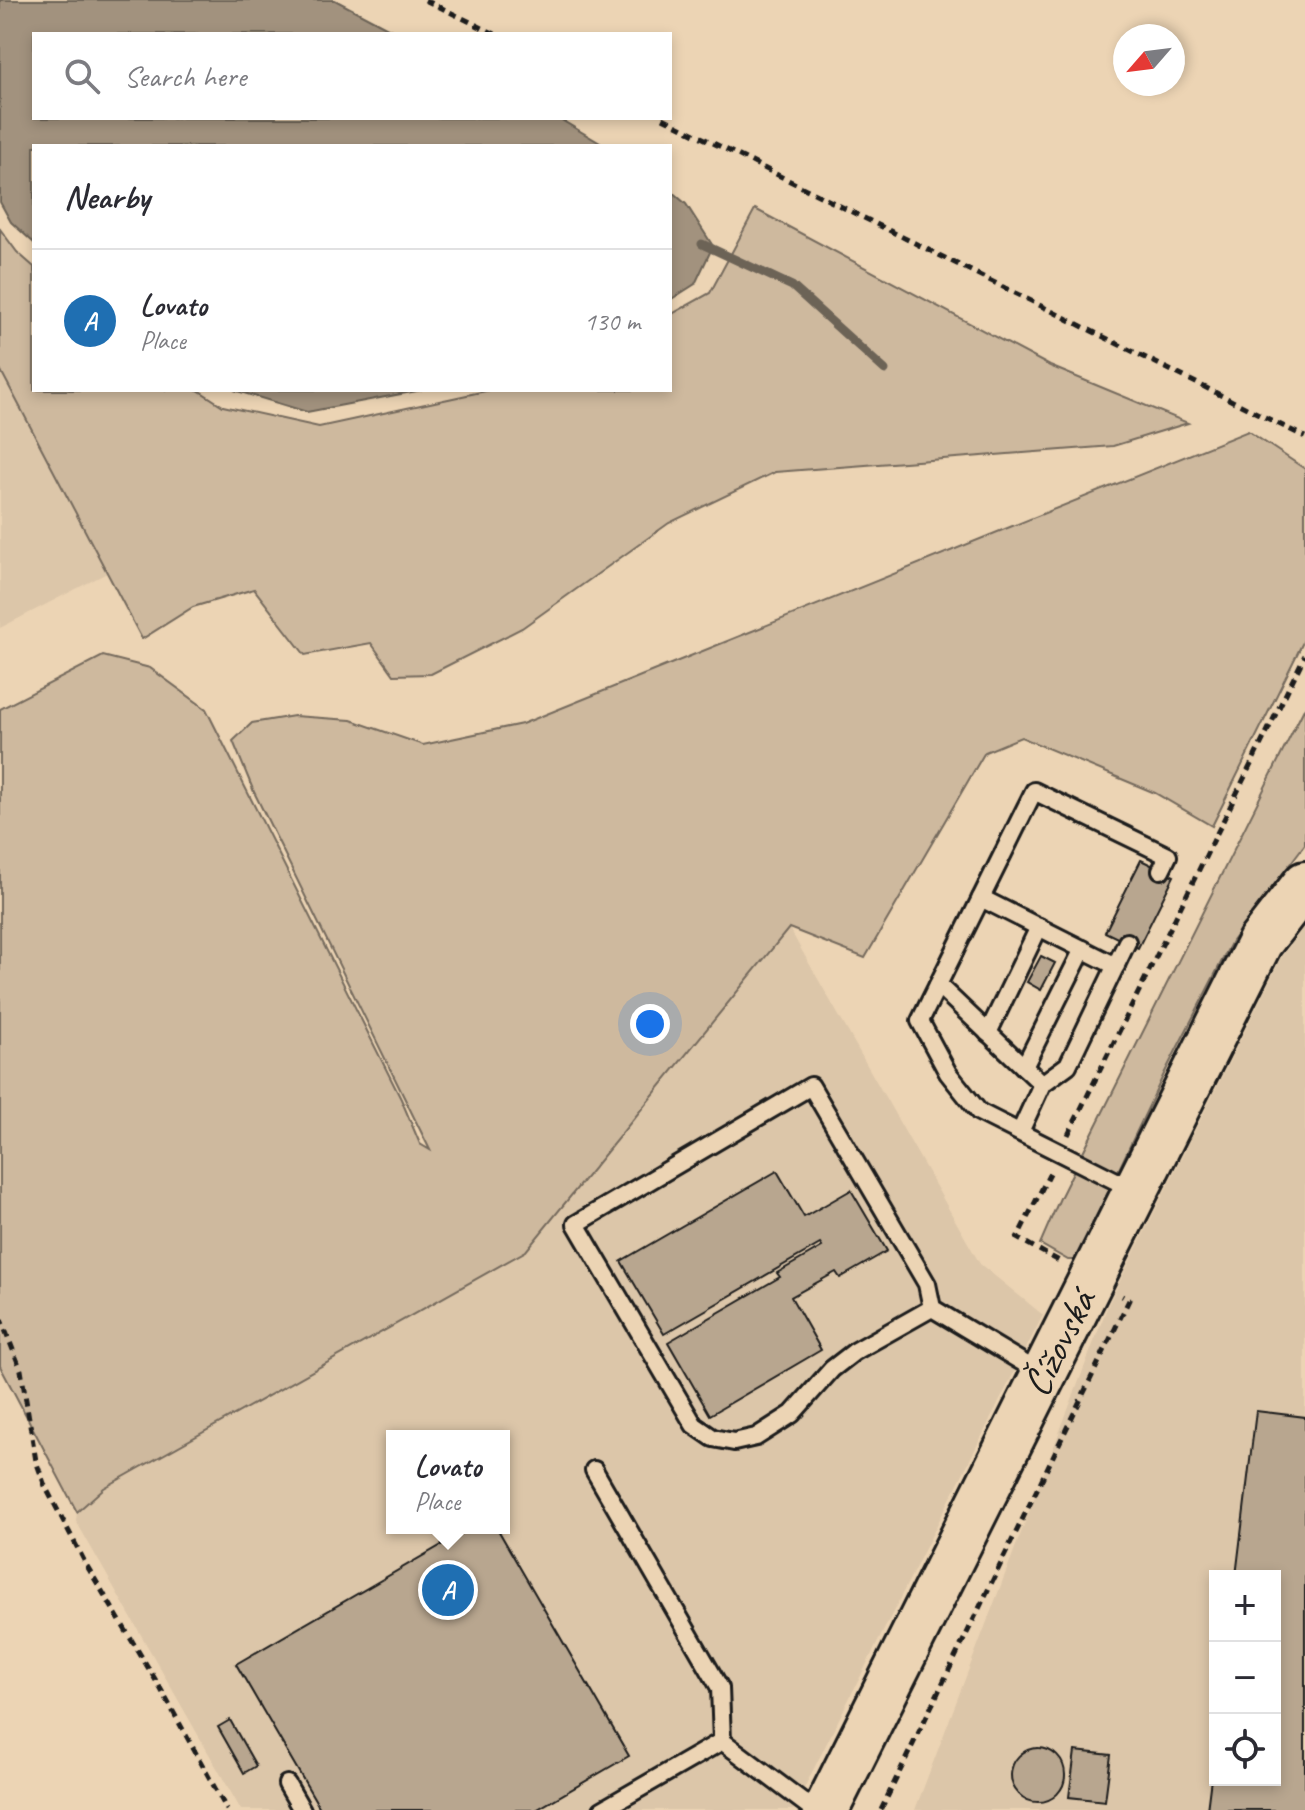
<!DOCTYPE html>
<html lang="en">
<head>
<meta charset="utf-8">
<style>
  :root { --surface:#fff; --page:#f7f7f7; --text:#2b2b33; --muted:#7c7c81; --line:#e1e1e2; --accent:#1f6fb2 }
  body { margin:0; font-family:Caveat,sans-serif; background:var(--page); color:var(--text) }
  .controls { position:absolute; right:24px; bottom:24px; display:grid; overflow:hidden; border-radius:0px; box-shadow:0 4px 12px #0003 }
  .controls button { width:72px; height:72px; display:grid; place-items:center; padding:0; border:0; border-bottom:2px solid var(--line); background:var(--surface); color:var(--text); font:40px sans-serif }
  .compass { position:absolute; left:1113px; top:24px; width:72px; height:72px; border-radius:50%; background:var(--surface); box-shadow:0 4px 12px #0003; rotate:242deg }
  .you { position:absolute; left:650px; top:1024px; width:28px; height:28px; margin:-20px; border:6px solid #fff; border-radius:50%; background:#1a73e8; box-shadow:0 0 0 12px #1a73e833 }
  .badge { display:grid; place-items:center; width:52px; height:52px; border-radius:50%; background:var(--accent); color:#fff; font-size:26px; font-weight:700 }
  .pin { position:absolute; translate:-50% -50%; border:4px solid #fff; box-shadow:0 2px 8px #0006 }
  .popup { position:absolute; left:386px; top:1430px; width:124px; height:104px; box-sizing:border-box; display:grid; place-content:center; border-radius:0px; background:var(--surface); filter:drop-shadow(0 2px 6px #0005); font-size:26px; white-space:nowrap; color:var(--muted) }
  .popup b { font-size:30px; color:var(--text) }
  .popup::after { content:''; position:absolute; left:50%; top:100%; margin-left:-16px; border:16px solid transparent; border-top-color:var(--surface) }
  .list { margin:0; padding:0; list-style:none }
  h2 { display:flex; justify-content:space-between; align-items:center; height:104px; margin:0; padding:0 32px; font-size:34px }
  h2 small { font-size:26px; font-weight:400; color:var(--muted) }
  .list li { display:grid; grid-template-columns:52px 1fr auto; gap:24px; align-items:center; box-sizing:border-box; height:144px; padding:0 32px; border-top:2px solid var(--line) }
  .list b { display:block; font-size:30px; white-space:nowrap }
  .list p { margin:0; font-size:26px; white-space:nowrap; color:var(--muted) }
  .list em { font-size:26px; font-style:normal; color:var(--muted) }
  .icon { flex:none; width:44px; height:44px; fill:none; stroke:currentColor; stroke-width:2; stroke-linecap:round; stroke-linejoin:round }
  .map { position:relative; flex:none; width:1305px; height:1810px; overflow:hidden }
  .search { position:absolute; background:var(--surface); box-shadow:0 4px 12px #0003; left:32px; top:32px; width:640px; height:88px; display:flex; align-items:center; gap:20px; box-sizing:border-box; padding:0 28px; border-radius:0px; color:var(--muted); font-size:30px }
  .panel { position:absolute; background:var(--surface); box-shadow:0 4px 12px #0003; left:32px; top:144px; width:640px; height:248px; border-radius:0px }
  .map>svg:first-child { display:block }
  .built { fill:#dcc6a9; fill-rule:evenodd }
  .green { fill:#ceb99e; stroke:#756a5d; stroke-width:2 }
  .water { fill:#a2927e; stroke:#6c6357; stroke-width:2 }
  .lines { fill:none; stroke-linecap:round; stroke-linejoin:round }
  .stream { stroke:#6c6357; stroke-width:9 }
  .building { fill:#b8a68f; stroke:#1c1c1c; stroke-width:2 }
  .lane-casing { stroke:#1c1c1c; stroke-width:22 }
  .secondary-casing { stroke:#1c1c1c; stroke-width:50 }
  .path { stroke:#1c1c1c; stroke-width:5; stroke-dasharray:8 6; stroke-linecap:butt }
  .lane { stroke:#ecd4b4; stroke-width:16 }
  .secondary { stroke:#ecd4b4; stroke-width:44 }
  .labels { text-anchor:middle; dominant-baseline:central; stroke-width:6; stroke-linejoin:round; paint-order:stroke }
  .street-label { font-size:40px; fill:#1c1c1c; stroke:#ecd4b4 }
</style>
</head>
<body>
<div class="map">
<svg width="1305" height="1810" viewBox="0 0 1305 1810">
  <rect width="100%" height="100%" fill="#ecd4b4"/>
  <filter id="ink" filterUnits="userSpaceOnUse"><feTurbulence type="fractalNoise" baseFrequency=".0125" numOctaves="2"/><feDisplacementMap in="SourceGraphic" scale="16" xChannelSelector="R" yChannelSelector="G"/><feConvolveMatrix kernelMatrix="1 2 1 2 8 2 1 2 1" color-interpolation-filters="sRGB"/></filter>
  <g filter="url(#ink)">
    <g class="built">
      <path d="M0 369 107 573 0 628Z"/>
      <path d="M1305 926V1810H915L1108 1305 1282 956ZM1215 1576H1275V1780H1215Z"/>
      <path d="M789 928 980 1264 1043 1315 793 1810H241L76 1521 77 1512 104 1488 526 1251ZM392 1436H504V1528H392Z"/>
    </g>
    <g class="green">
      <path d="M755 209 1050 366 1188 423 1113 446 775 472 669 523 522 628 431 674 394 675 371 643 305 655 254 589 193 607 142 639 0 369V229L17 252 34 267V390H198L223 406 319 427 490 390H670V315L710 293Z"/>
      <path d="M1248 431 1305 469V638L1212 826 1155 793 1021 737 985 752 865 958 789 928 526 1251 104 1488 77 1512 0 1366V709L103 656 150 668 206 709 401 1099 420 1144 430 1150 254 792 233 741 252 723 294 716 351 720 423 745 522 724Z"/>
      <path d="M1305 707V844L1232 941 1164 1074 1076 1260H1068L1040 1244 1060 1198Z"/>
    </g>
    <g class="water">
      <path d="M0 0H335L399 34H34V118H558L605 146H34V243L11 222 0 202Z"/>
      <path d="M670 190 686 204 713 246 695 284 670 300Z"/>
      <path d="M234 390H422L307 412Z"/>
    </g>
    <g class="lines">
      <path class="stream" d="M702 244 792 286 885 370"/>
    </g>
    <g class="building">
      <path d="M1141 860 1174 876 1138 948 1105 932Z"/>
      <path d="M1041 956 1055 963 1041 990 1027 982Z"/>
      <path d="M777 1171 804 1217 851 1190 887 1251 840 1278 836 1272 791 1297 821 1350 710 1415 668 1342 780 1277 777 1273 822 1247 820 1244 664 1334 621 1261Z"/>
      <path d="M1256 1411 1305 1417V1810H1207L1215 1747V1780H1275V1576H1236Z"/>
      <path d="M471 1528H497L629 1756 536 1810H321L236 1664Z"/>
      <path d="M230 1720 256 1766 244 1773 218 1727Z"/>
      <circle cx="1038" cy="1775" r="27"/>
      <path d="M1075 1751 1111 1755 1105 1801 1069 1797Z"/>
    </g>
    <g class="lines">
      <defs>
        <g id="lane">
          <path d="M981 898 1116 966"/>
          <path d="M938 985 1042 1084"/>
          <path d="M988 1033 1039 927"/>
          <path d="M1024 1067 1083 949"/>
          <path d="M1020 1132 1042 1084 1068 1065 1127 942"/>
          <path d="M1134 1190 979 1112 948 1073 920 1021 1034 791 1168 856 1161 870"/>
          <path d="M932 1308 854 1352 832 1369 792 1414 756 1437 734 1442 713 1438 694 1425 576 1224 811 1086 927 1284 932 1308 1042 1374"/>
          <path d="M594 1470 720 1688 722 1741"/>
          <path d="M287 1784 302 1810"/>
          <path d="M602 1810 722 1741 814 1810"/>
        </g>
        <path id="secondary" d="M826 1810 1260 942 1305 884"/>
      </defs>
      <use href="#lane" class="lane-casing"/>
      <use href="#secondary" class="secondary-casing"/>
      <g class="path">
        <path d="M425 0 495 34"/>
        <path d="M663 118 1305 437"/>
        <path d="M1068 1135 1305 655"/>
        <path d="M1050 1173 1017 1238 1061 1262"/>
        <path d="M0 1317 21 1370 36 1461 45 1486 87 1566 158 1684 227 1810"/>
        <path d="M881 1810 1129 1300 1122 1296"/>
      </g>
      <use href="#lane" class="lane"/>
      <use href="#secondary" class="secondary"/>
    </g>
  </g>
  <g class="labels">
    <g class="street-label">
      <text transform="translate(1059 1343) rotate(-63)">Čížovská</text>
    </g>
  </g>
</svg>
<div class="controls">
<button>+</button>
<button>−</button>
<button><svg class="icon" aria-label="locate" viewBox="0 0 24 24"><circle cx="12" cy="12" r="6"/><path d="M12 2v4M12 18v4M2 12h4M18 12h4"/></svg></button>
</div>
<svg class="compass" viewBox="-18 -18 36 36"><path d="M0-13l5 13h-10z" fill="#e53935"/><path d="M0 13l5-13h-10z" fill="#7c7c81"/></svg>
<div class="you"></div>
<div class="pin badge" style="left:448px;top:1590px">A</div>
<div class="popup"><b>Lovato</b>Place</div>
<div class="search"><svg class="icon" aria-label="search" viewBox="0 0 24 24"><circle cx="10" cy="10" r="6"/><path d="M15 15l6 6"/></svg>Search here</div>
<section class="panel">
<h2>Nearby<small></small></h2>
<ul class="list">
<li><span class="badge">A</span><div><b>Lovato</b><p>Place</p></div><em>130 m</em></li>
</ul>
</section>
</div>
</body>
</html>
